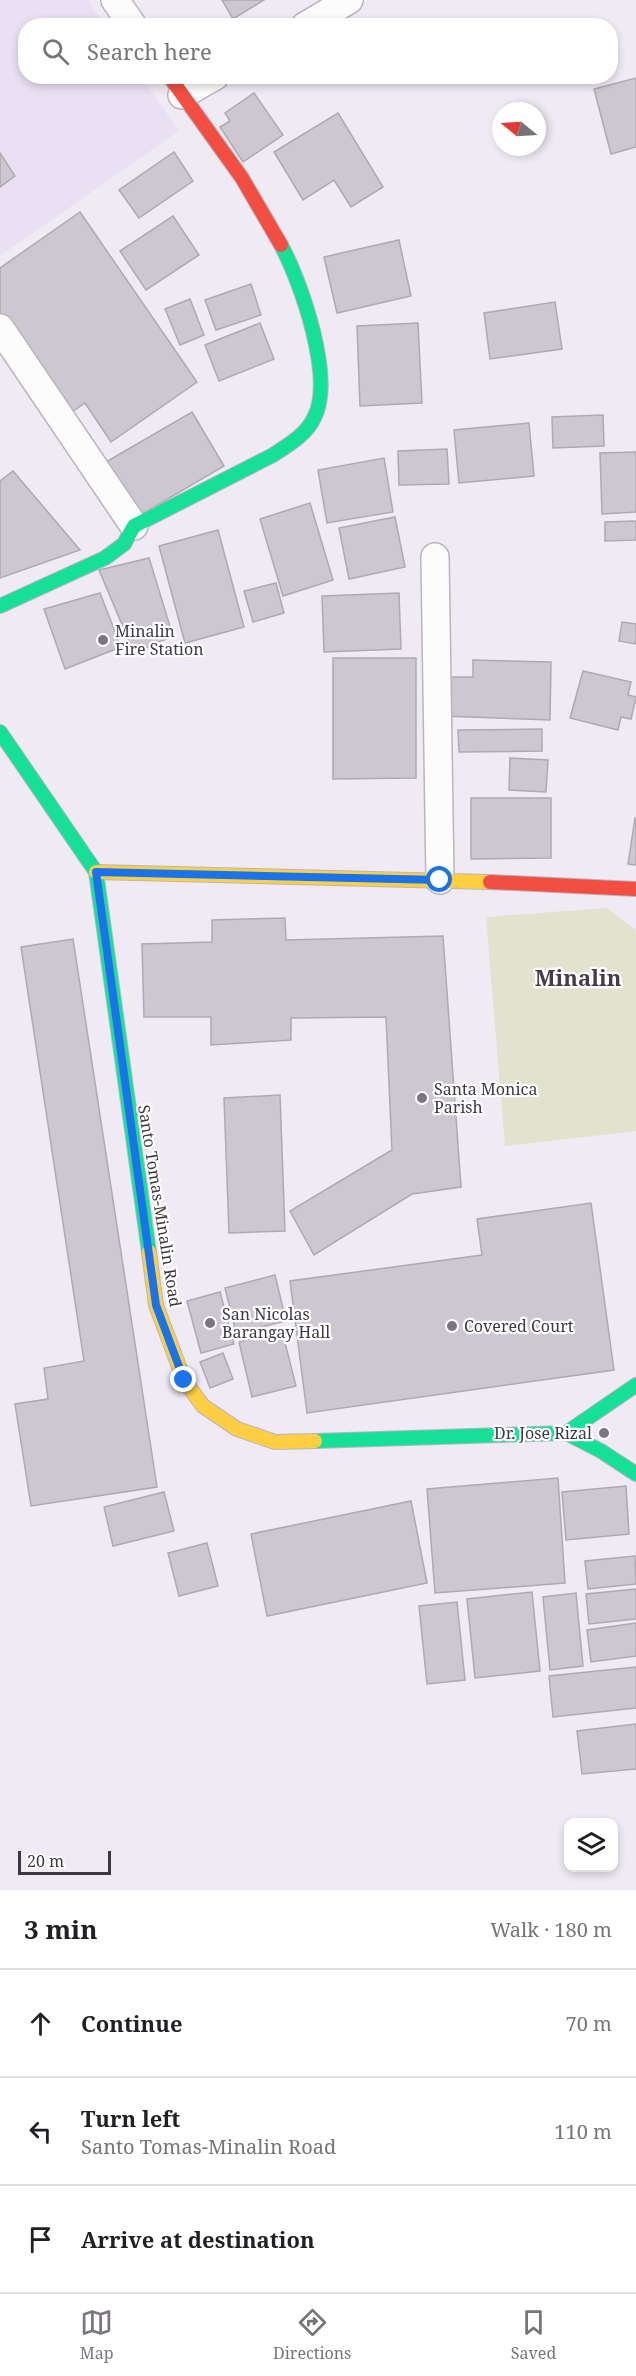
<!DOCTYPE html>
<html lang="en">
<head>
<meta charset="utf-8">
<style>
  :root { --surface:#fff; --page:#f6f6f6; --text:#202124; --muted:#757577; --line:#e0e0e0; --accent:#7b767f }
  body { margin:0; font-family:"Noto Serif",serif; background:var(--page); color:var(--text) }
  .controls { position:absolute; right:18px; bottom:18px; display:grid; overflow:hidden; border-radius:12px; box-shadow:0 3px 9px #0003 }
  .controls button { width:54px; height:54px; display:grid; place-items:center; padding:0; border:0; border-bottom:2px solid var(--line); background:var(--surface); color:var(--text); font:30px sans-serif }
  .compass { position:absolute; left:492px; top:102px; width:54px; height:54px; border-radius:50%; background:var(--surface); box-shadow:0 3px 9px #0003; rotate:288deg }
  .scale { position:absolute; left:18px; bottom:15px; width:93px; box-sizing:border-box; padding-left:6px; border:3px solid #3d3840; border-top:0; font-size:16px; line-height:21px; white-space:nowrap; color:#3d3840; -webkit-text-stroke:4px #fff; paint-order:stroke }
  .stop { position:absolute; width:18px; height:18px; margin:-14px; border:4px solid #1a73e8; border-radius:50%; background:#fff }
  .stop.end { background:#1a73e8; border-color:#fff; box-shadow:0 2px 6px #0008 }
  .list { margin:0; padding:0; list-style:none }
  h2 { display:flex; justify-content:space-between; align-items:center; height:78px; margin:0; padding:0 24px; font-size:26px }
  h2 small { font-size:20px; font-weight:400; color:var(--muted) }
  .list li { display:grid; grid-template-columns:39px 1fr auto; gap:18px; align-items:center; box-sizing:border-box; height:108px; padding:0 24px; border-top:2px solid var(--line) }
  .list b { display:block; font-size:22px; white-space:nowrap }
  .list p { margin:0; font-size:20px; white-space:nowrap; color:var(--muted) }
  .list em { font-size:20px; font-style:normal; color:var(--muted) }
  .icon { flex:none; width:33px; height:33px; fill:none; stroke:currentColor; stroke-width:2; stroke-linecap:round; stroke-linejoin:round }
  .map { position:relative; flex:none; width:636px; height:1890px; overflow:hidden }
  .search { position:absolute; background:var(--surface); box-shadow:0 3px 9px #0003; left:18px; right:18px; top:18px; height:66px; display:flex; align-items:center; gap:15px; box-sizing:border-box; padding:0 21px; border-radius:24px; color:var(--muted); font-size:22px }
  .sheet { height:402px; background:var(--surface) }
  nav { display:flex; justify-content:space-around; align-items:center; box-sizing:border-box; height:84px; border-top:2px solid var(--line); background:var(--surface); font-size:16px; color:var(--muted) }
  nav a { display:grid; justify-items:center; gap:3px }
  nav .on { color:var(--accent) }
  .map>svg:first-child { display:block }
  .built { fill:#eae0f3 }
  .green { fill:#e2e3cf }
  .building { fill:#ccc7d0; stroke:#aeaab1; stroke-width:1.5 }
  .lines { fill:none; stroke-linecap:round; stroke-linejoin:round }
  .street-casing { stroke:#b9b5bd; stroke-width:30 }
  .fast-casing { stroke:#b9b5bd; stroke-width:16 }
  .slow-casing { stroke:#b9b5bd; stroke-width:16 }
  .jam-casing { stroke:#b9b5bd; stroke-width:16 }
  .street { stroke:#fdfcfd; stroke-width:27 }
  .fast { stroke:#16e098; stroke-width:14 }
  .slow { stroke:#ffcf43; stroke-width:14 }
  .jam { stroke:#f24e42; stroke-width:14 }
  .route { stroke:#1a73e8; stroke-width:8 }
  .poi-dot { fill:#7b767f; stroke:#fff; stroke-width:2 }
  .labels { text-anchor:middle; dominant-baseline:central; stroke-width:4.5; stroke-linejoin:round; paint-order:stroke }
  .poi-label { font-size:16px; fill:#3d3840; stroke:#fff; text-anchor:start }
  .street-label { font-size:16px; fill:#3d3840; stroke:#fff }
  .district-label { font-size:22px; font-weight:bold; fill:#443b4b; stroke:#fff }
</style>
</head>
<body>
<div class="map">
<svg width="636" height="1890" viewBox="0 0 636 1890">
  <rect width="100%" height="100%" fill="#efeaf4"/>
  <path class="built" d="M0 0H88L105 25 26 26V76L141 77 179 131 0 256Z"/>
  <path class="green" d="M607 908 636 930V1131L505 1146 486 917Z"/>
  <g class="building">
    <path d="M222 0H264L233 19Z"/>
    <path d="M636 78V147L611 154 594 89Z"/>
    <path d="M254 93 283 135 243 162 220 127 230 121 225 113Z"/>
    <path d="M338 113 383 187 351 207 334 180 303 200 274 152Z"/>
    <path d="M174 152 193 181 139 218 119 190Z"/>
    <path d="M0 153 15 176 0 187Z"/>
    <path d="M80 212 197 382 111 442 85 403 69 414 0 313V268Z"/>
    <path d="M173 216 199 255 146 290 120 251Z"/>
    <path d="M399 240 411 296 337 313 324 257Z"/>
    <path d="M251 284 261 315 216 330 205 300Z"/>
    <path d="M190 299 204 335 180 345 165 309Z"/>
    <path d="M555 302 562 349 490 359 484 313Z"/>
    <path d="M260 323 274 359 219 381 205 345Z"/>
    <path d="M418 323 422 403 360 406 357 326Z"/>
    <path d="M192 412 224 466 130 521 99 466Z"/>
    <path d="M603 415 604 446 553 448 552 417Z"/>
    <path d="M529 423 534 476 459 483 454 430Z"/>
    <path d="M447 449 449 484 399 485 398 451Z"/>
    <path d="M636 452V512L602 514 600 453Z"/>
    <path d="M384 458 393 512 327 523 318 470Z"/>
    <path d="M13 471 80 550 0 578V481Z"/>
    <path d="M310 503 333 580 283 596 260 519Z"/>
    <path d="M395 517 405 567 349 579 339 528Z"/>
    <path d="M636 521V540L605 541V522Z"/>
    <path d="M218 530 244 627 185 643 159 546Z"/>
    <path d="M149 558 173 636 134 653 99 570Z"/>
    <path d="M276 583 284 613 253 622 244 591Z"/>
    <path d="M100 593 121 647 65 669 44 609Z"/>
    <path d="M399 593 401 649 324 652 322 596Z"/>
    <path d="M622 622 636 624V644L619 641Z"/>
    <path d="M333 658H416V778L333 779Z"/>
    <path d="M473 660 551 662 550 720 443 716 445 677H473Z"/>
    <path d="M583 671 631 682 628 695 636 697 631 719 621 717 618 730 570 718Z"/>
    <path d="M542 729V751L459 752 458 730Z"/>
    <path d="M510 758 548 760 546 792 509 790Z"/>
    <path d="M471 798H551V858L471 859Z"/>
    <path d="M635 818H636V865L628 864Z"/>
    <path d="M285 918 286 940 443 936 461 1187 412 1194 314 1255 290 1211 392 1150 386 1017 291 1018V1040L211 1045V1017H144L142 944 212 942V920Z"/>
    <path d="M73 939 157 1487 31 1506 15 1404 48 1399 44 1368 84 1361 21 947Z"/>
    <path d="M280 1095 285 1231 229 1233 224 1098Z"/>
    <path d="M591 1203 614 1370 307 1413 290 1281 482 1255 477 1219Z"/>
    <path d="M275 1275 286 1321 236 1333 225 1288Z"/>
    <path d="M220 1292 234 1344 201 1353 187 1301Z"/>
    <path d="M282 1331 296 1386 252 1397 239 1342Z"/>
    <path d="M223 1353 233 1379 210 1388 200 1362Z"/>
    <path d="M558 1478 565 1583 435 1593 427 1489Z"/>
    <path d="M626 1486 629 1534 566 1540 562 1492Z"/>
    <path d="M164 1492 174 1531 113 1546 104 1507Z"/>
    <path d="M411 1501 427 1583 267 1616 251 1534Z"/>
    <path d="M207 1543 218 1586 179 1596 168 1553Z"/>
    <path d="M635 1556 636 1584 588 1589 585 1561Z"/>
    <path d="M636 1589V1619L589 1624 586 1594Z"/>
    <path d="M532 1592 540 1671 475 1678 467 1599Z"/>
    <path d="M576 1593 583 1666 550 1670 543 1597Z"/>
    <path d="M457 1602 465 1680 427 1684 419 1606Z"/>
    <path d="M636 1623V1656L591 1662 587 1630Z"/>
    <path d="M636 1667V1708L553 1717 549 1676Z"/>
    <path d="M636 1724V1769L582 1774 577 1731Z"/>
  </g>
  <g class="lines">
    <defs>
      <g id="street">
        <path d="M115 0 133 26"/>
        <path d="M305 26 349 0"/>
        <path d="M182 95 215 76"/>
        <path d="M0 328 134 526"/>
        <path d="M435 557 440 880"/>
      </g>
      <g id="fast">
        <path d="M0 606 105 558 124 544 134 526 273 455C288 445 306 435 314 418 335 379 301 282 281 245"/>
        <path d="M0 732 96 872 149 1252"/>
        <path d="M566 1433 601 1451 636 1474"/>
        <path d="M315 1441 566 1433 636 1385"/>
      </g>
      <g id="slow">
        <path d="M96 872 490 882"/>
        <path d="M149 1252 156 1305 184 1380 203 1406 237 1429 275 1442 315 1441"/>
      </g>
      <g id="jam">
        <path d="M169 76 242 178 281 245"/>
        <path d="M490 882 636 889"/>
      </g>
    </defs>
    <use href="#street" class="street-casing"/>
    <use href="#fast" class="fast-casing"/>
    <use href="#slow" class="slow-casing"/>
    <use href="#jam" class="jam-casing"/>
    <use href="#street" class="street"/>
    <use href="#fast" class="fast"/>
    <use href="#slow" class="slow"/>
    <use href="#jam" class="jam"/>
  </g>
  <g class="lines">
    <path class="route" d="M184 1380 156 1305 96 872 440 880"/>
  </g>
  <g class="poi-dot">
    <circle cx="103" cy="640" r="6"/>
    <circle cx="422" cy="1098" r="6"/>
    <circle cx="210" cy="1323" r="6"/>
    <circle cx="452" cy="1326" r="6"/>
    <circle cx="604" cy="1433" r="6"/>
  </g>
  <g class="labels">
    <g class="poi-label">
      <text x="115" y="631">Minalin<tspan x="115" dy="18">Fire Station</tspan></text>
      <text x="434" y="1089">Santa Monica<tspan x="434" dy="18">Parish</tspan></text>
      <text x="222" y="1314">San Nicolas<tspan x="222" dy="18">Barangay Hall</tspan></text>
      <text x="464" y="1326">Covered Court</text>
      <text x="592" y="1433" text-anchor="end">Dr. Jose Rizal</text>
    </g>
    <g class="street-label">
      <text transform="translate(160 1206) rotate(81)">Santo Tomas-Minalin Road</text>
    </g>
    <g class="district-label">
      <text x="578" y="977">Minalin</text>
    </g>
  </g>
</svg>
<div class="controls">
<button><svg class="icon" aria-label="layers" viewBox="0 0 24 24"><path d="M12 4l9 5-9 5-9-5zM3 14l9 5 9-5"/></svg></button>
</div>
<svg class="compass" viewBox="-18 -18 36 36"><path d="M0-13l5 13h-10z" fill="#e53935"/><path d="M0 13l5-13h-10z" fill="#757577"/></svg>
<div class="scale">20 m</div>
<div class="stop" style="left:440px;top:880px"></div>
<div class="stop end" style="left:184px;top:1380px"></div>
<div class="search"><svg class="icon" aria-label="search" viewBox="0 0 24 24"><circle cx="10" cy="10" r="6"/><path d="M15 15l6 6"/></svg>Search here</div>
</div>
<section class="sheet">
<h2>3 min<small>Walk · 180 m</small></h2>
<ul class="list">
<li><svg class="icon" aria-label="ahead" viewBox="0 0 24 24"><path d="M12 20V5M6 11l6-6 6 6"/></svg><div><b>Continue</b></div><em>70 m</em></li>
<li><svg class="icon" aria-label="left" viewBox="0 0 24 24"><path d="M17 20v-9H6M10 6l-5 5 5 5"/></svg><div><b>Turn left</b><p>Santo Tomas-Minalin Road</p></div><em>110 m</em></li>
<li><svg class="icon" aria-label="arrive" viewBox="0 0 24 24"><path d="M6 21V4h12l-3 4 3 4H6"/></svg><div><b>Arrive at destination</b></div></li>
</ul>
</section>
<nav>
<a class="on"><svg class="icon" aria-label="map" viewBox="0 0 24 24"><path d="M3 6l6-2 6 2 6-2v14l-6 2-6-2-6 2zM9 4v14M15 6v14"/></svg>Map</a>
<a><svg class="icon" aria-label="directions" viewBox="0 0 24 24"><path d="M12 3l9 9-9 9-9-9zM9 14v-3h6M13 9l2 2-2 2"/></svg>Directions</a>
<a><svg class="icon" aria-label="saved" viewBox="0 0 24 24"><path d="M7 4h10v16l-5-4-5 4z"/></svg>Saved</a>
</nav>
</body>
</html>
